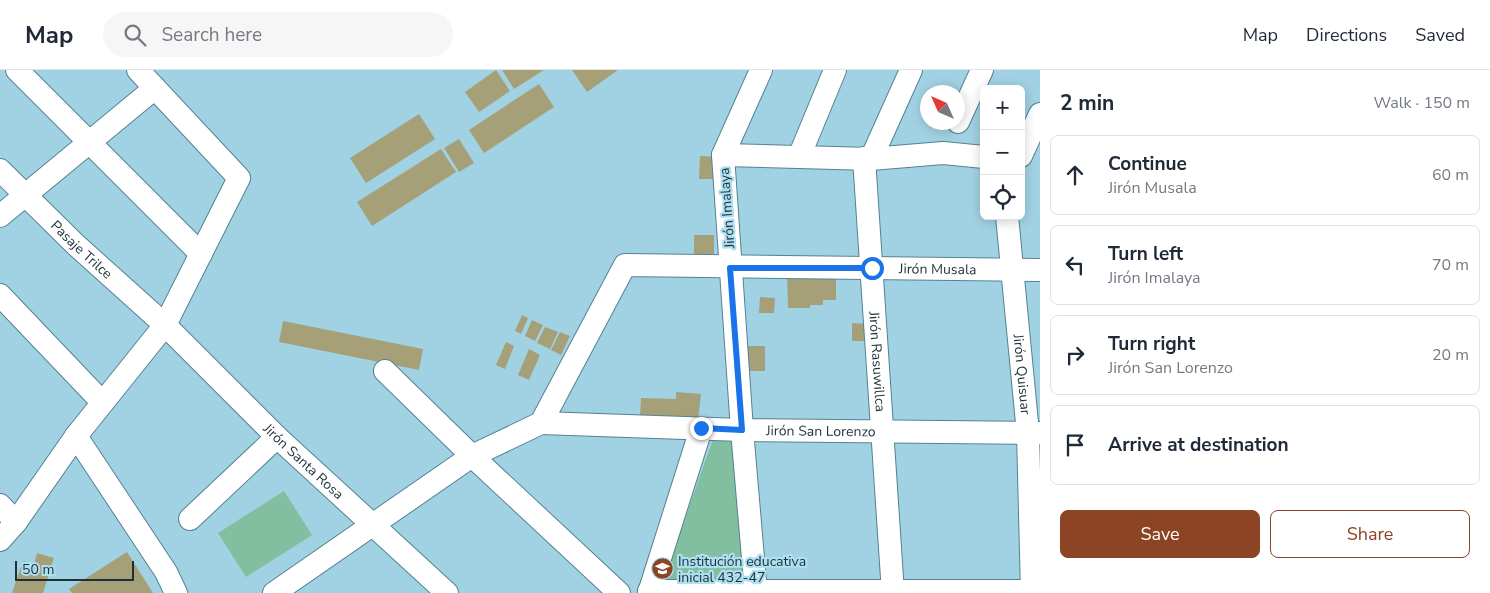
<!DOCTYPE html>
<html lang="en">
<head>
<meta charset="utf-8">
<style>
  :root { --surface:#fff; --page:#f6f6f7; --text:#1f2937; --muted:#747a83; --line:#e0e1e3; --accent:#8c4425 }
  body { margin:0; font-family:"Nunito Sans",sans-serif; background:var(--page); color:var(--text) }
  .controls { position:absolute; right:15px; top:15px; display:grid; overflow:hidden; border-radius:8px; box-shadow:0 2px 12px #0003 }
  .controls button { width:45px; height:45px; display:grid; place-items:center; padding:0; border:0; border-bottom:1px solid var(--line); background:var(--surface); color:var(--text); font:25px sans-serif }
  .compass { position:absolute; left:920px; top:15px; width:45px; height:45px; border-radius:50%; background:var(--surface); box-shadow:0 2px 12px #0003; rotate:315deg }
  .scale { position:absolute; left:15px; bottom:12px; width:119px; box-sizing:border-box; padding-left:5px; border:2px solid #1e3138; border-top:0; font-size:14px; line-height:18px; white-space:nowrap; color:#1e3138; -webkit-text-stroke:4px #aedff1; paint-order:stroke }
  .stop { position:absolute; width:15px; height:15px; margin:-11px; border:4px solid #1a73e8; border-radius:50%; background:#fff }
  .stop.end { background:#1a73e8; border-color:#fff; box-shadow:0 1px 5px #0008 }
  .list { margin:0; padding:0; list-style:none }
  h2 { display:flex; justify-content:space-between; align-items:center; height:65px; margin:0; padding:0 20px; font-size:21px }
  h2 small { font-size:16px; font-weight:400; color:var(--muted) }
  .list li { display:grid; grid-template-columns:32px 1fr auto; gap:15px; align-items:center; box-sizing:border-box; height:80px; margin:0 10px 10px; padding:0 10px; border:1px solid var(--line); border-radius:8px }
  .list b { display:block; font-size:19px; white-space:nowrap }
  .list p { margin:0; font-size:16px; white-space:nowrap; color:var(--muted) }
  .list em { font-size:16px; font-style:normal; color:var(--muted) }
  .actions { display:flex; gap:10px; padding:15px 20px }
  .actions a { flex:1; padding:11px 0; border:1px solid var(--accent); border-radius:8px; text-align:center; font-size:18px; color:var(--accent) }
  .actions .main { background:var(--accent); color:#fff }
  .icon { flex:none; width:28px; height:28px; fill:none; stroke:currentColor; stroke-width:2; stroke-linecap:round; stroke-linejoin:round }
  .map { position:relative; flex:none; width:1040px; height:523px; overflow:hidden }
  header { display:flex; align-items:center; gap:30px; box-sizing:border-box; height:70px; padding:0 25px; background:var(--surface); border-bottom:1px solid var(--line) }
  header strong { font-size:24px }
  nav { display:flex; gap:28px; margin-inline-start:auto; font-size:18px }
  .search { width:350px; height:45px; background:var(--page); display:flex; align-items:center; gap:12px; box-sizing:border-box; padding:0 18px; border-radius:28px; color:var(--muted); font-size:19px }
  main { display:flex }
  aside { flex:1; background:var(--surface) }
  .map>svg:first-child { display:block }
  .green { fill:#82bea0 }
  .building { fill:#a5a077 }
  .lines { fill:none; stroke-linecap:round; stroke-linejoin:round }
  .minor-casing { stroke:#548293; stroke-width:24 }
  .minor { stroke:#fff; stroke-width:22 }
  .route { stroke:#1a73e8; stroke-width:6 }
  .labels { text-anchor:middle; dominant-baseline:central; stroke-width:4.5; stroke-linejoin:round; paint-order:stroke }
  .street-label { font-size:14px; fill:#1e3138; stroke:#aedff1 }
  .poi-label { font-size:14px; fill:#1e3138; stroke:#aedff1; text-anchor:start }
</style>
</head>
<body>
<header>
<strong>Map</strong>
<div class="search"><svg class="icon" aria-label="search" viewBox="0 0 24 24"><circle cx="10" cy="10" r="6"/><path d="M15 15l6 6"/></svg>Search here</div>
<nav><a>Map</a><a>Directions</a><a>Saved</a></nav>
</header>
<main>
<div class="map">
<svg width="1040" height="523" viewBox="0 0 1040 523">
  <rect width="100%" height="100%" fill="#a1d2e3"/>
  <g class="green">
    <path d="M733 368 747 508 741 514H662L713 369Z"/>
    <path d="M284 421 312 465 246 507 218 463Z"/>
  </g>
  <g class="building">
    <path d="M496 0 510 21 479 42 465 22Z"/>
    <path d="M502 0H544L514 19Z"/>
    <path d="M572 0H618L587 22Z"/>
    <path d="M539 14 554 37 484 83 469 60Z"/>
    <path d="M419 44 435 69 366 113 350 88Z"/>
    <path d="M459 69 474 93 459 102 444 78Z"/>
    <path d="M441 79 456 102 372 156 357 132Z"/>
    <path d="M700 86 718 87 717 109H699Z"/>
    <rect x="694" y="165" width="20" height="19"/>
    <path d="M836 205V230H823V235H810V238H788L787 206Z"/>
    <path d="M760 227 775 228 774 243H759Z"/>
    <path d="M522 245 528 248 521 264 515 261Z"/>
    <path d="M532 250 543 255 535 271 525 266Z"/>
    <path d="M283 251 423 279 419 300 279 272Z"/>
    <path d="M852 253 866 254 865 271H852Z"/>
    <path d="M545 257 558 262 550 279 537 273Z"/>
    <path d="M560 262 570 266 561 285 551 280Z"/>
    <path d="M506 272 514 276 505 299 496 295Z"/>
    <rect x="743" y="276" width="22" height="25"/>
    <path d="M529 279 540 285 529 310 518 305Z"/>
    <path d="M676 322 701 324 698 350 640 346 641 328 676 329Z"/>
    <path d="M127 482 153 523H72L69 519Z"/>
    <path d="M37 483 54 488 43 523H12L23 491 34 494Z"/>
  </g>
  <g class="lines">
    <defs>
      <g id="minor">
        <path d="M17 0 201 184"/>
        <path d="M958 52 982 0"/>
        <path d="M723 85 871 89 943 83 984 87"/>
        <path d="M1021 86 1040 44"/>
        <path d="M799 87 835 0"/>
        <path id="s1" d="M864 88 893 523"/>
        <path d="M871 89 911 0"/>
        <path id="s2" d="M0 100 76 175 165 255 277 367 447 523"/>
        <path d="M0 146 155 18"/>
        <path id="s3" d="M1007 146 1028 363 1032 523"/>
        <path d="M0 225 102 332"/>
        <path d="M385 301 472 386 619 523"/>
        <path id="s4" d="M541 353 742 360 1040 363"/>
        <path d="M76 366 166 502 176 523"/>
        <path d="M0 435 16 452"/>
        <path d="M190 449 277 367"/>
        <path d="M0 470 16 452 76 366 165 255 239 108 138 0"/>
        <path d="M649 521H1040"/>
        <path id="s5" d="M274 523 472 386 541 353 625 195 1040 200"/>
        <path d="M649 523 701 359"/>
        <path d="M756 523 742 360 723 85 761 0"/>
      </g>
    </defs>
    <use href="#minor" class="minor-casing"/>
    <use href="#minor" class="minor"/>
  </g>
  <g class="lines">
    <path class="route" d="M701 358 742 360 730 198H872"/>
  </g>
  <defs>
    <symbol id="school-disc" viewBox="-11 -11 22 22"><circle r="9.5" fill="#8c4425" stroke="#aedff1"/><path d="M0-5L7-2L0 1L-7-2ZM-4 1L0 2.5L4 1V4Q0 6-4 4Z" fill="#fff"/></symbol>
  </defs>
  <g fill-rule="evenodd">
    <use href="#school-disc" x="650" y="486" width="25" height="25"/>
  </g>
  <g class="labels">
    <g class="street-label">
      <text transform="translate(727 138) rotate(-94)">Jirón Imalaya</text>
      <text stroke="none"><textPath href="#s2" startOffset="114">Pasaje Trilce</textPath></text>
      <text stroke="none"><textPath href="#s5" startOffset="809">Jirón Musala</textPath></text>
      <text stroke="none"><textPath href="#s1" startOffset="204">Jirón Rasuwillca</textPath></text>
      <text stroke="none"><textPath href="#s3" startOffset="159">Jirón Quisuar</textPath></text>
      <text stroke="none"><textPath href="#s4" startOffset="280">Jirón San Lorenzo</textPath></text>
      <text stroke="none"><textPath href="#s2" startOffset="421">Jirón Santa Rosa</textPath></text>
    </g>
    <g class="poi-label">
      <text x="678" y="491">Institución educativa<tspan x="678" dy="16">inicial 432-47</tspan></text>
    </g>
  </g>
</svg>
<div class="controls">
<button>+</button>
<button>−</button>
<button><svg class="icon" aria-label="locate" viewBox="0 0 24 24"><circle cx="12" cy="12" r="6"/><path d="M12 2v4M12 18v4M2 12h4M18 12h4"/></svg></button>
</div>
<svg class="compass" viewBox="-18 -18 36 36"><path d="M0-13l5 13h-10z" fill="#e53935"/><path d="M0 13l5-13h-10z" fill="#747a83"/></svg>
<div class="scale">50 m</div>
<div class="stop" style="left:872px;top:198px"></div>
<div class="stop end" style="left:701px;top:358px"></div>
</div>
<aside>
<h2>2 min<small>Walk · 150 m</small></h2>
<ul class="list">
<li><svg class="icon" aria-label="ahead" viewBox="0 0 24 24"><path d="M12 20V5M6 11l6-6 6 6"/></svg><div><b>Continue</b><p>Jirón Musala</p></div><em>60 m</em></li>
<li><svg class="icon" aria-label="left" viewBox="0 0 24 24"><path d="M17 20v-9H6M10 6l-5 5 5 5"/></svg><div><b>Turn left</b><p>Jirón Imalaya</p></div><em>70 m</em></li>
<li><svg class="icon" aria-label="right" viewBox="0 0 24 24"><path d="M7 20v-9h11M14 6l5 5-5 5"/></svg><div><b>Turn right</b><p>Jirón San Lorenzo</p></div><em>20 m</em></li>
<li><svg class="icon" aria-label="arrive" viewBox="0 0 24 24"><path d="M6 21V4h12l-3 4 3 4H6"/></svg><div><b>Arrive at destination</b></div></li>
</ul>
<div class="actions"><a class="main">Save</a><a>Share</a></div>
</aside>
</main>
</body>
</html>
